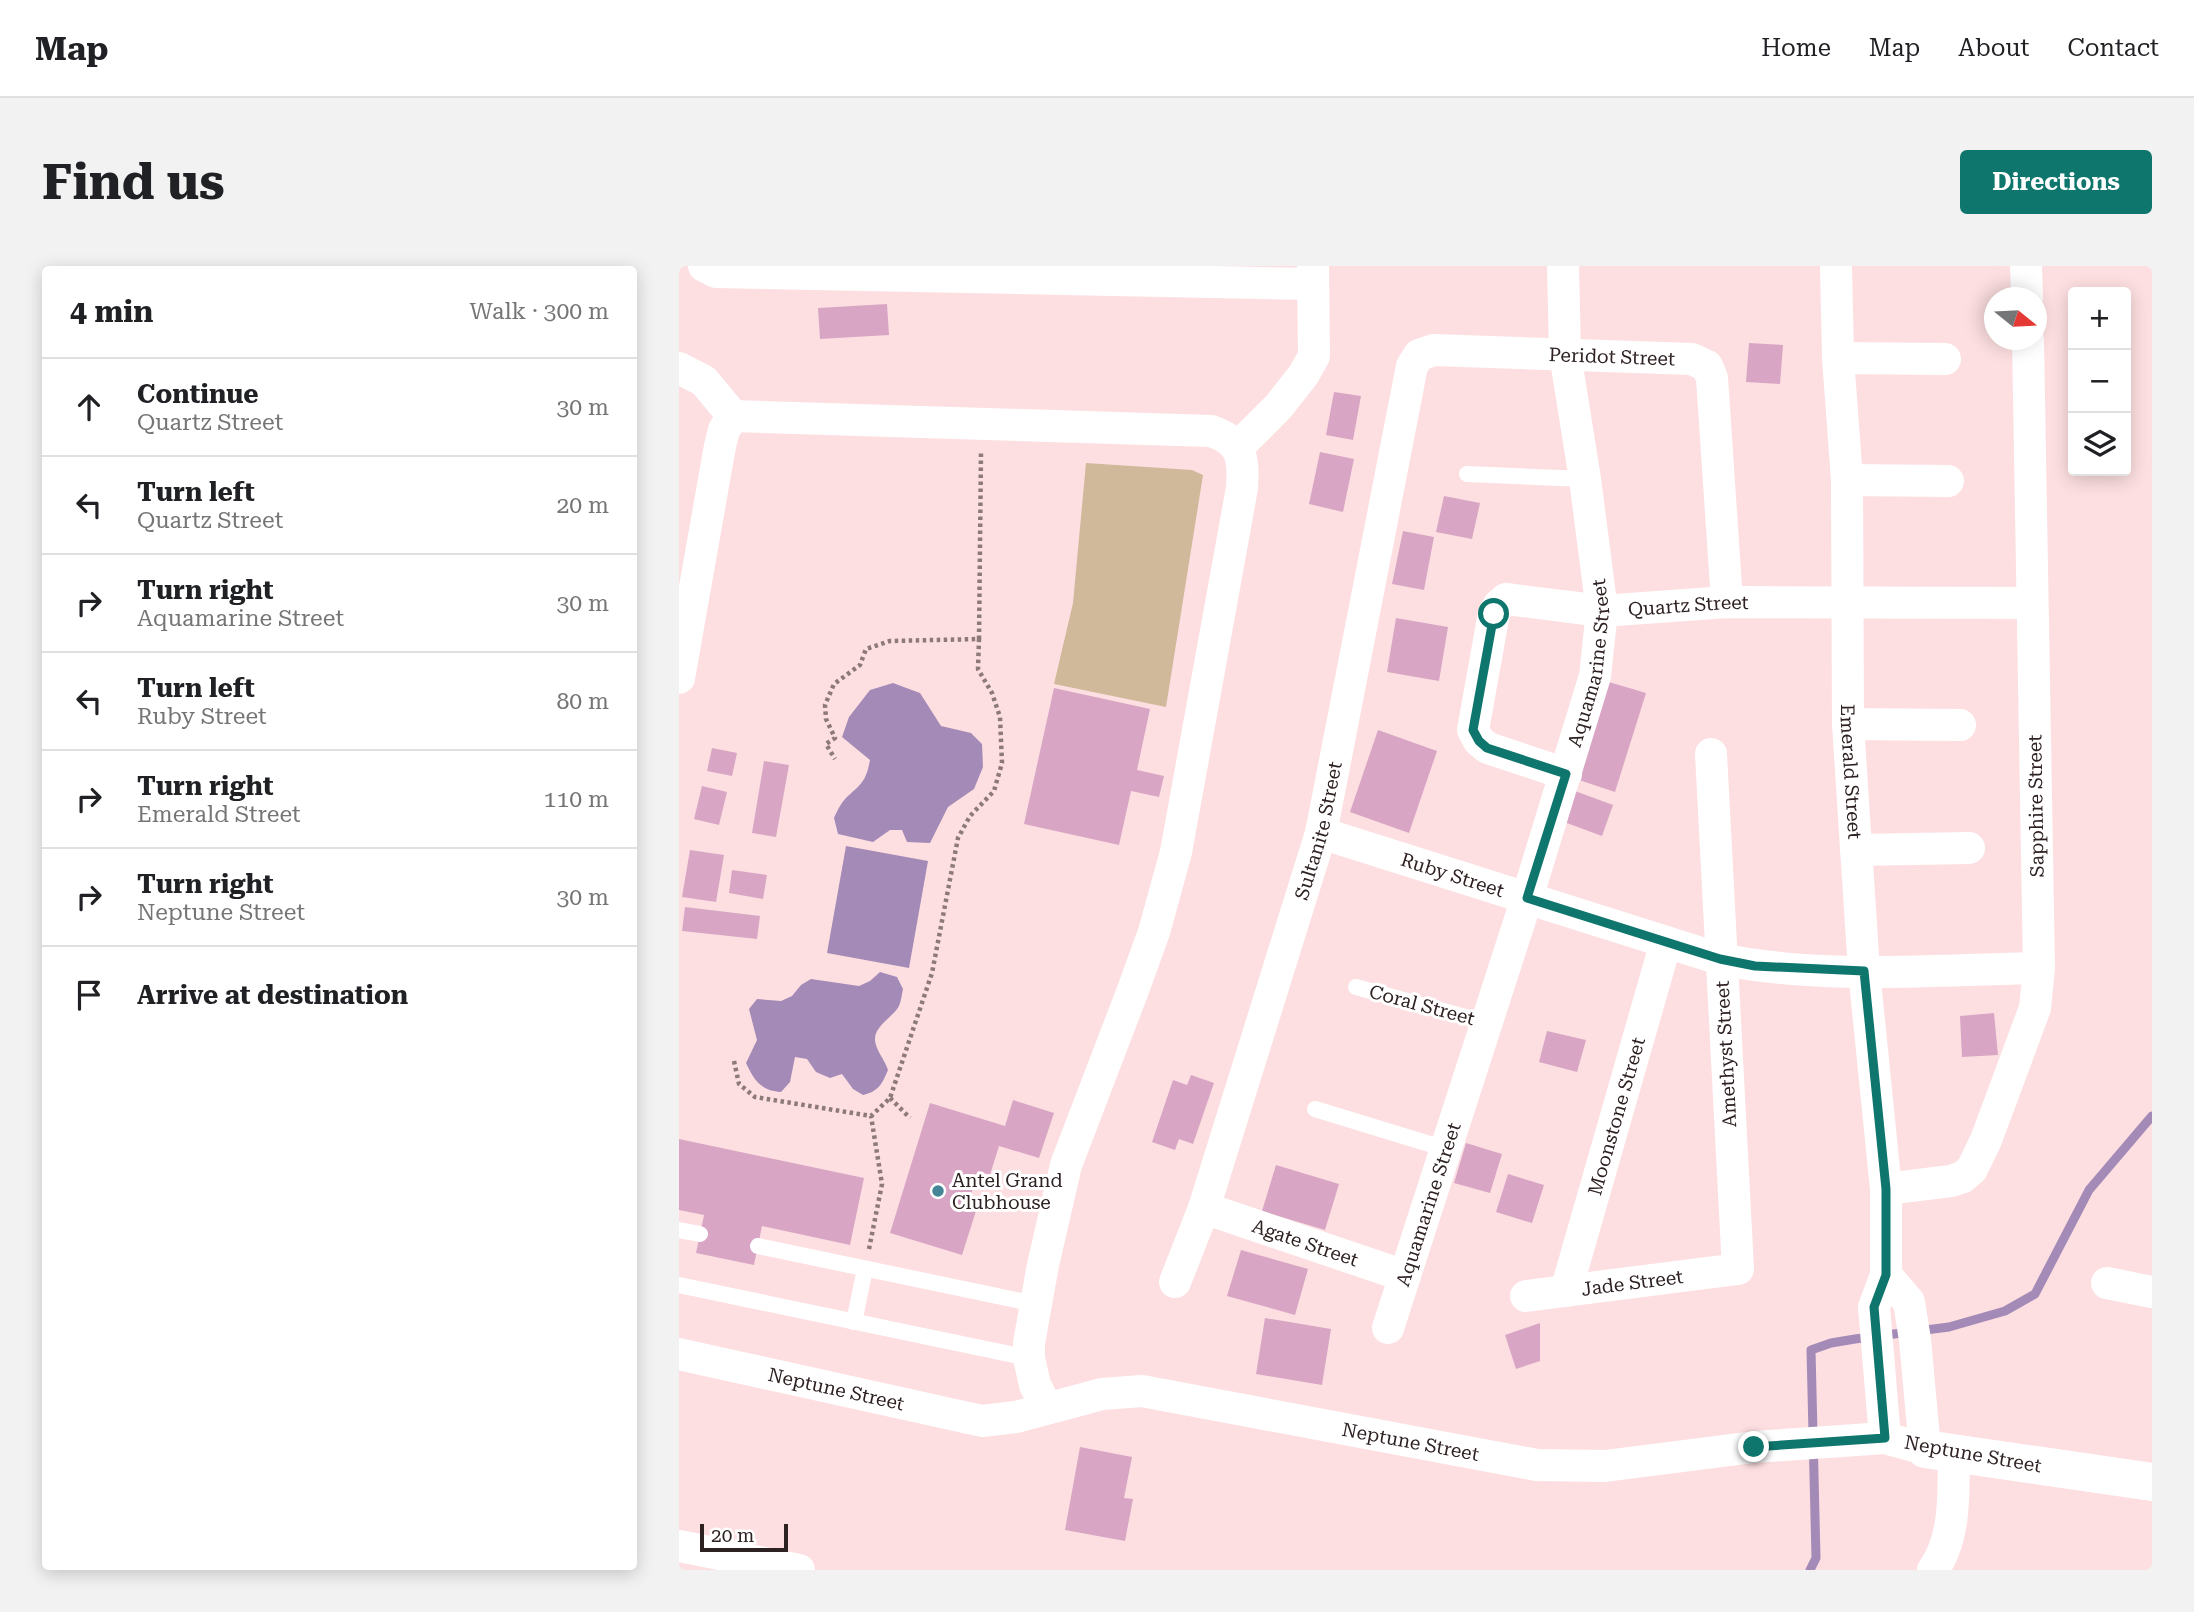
<!DOCTYPE html>
<html lang="en">
<head>
<meta charset="utf-8">
<style>
  :root { --surface:#fff; --page:#f2f2f2; --text:#202124; --muted:#757577; --line:#e0e0e0; --accent:#0f766e }
  body { margin:0; font-family:"Roboto Serif",serif; background:var(--page); color:var(--text) }
  .controls { position:absolute; right:21px; top:21px; display:grid; overflow:hidden; border-radius:7px; box-shadow:0 4px 18px #0003 }
  .controls button { width:63px; height:63px; display:grid; place-items:center; padding:0; border:0; border-bottom:2px solid var(--line); background:var(--surface); color:var(--text); font:35px sans-serif }
  .compass { position:absolute; left:1305px; top:21px; width:63px; height:63px; border-radius:50%; background:var(--surface); box-shadow:0 4px 18px #0003; rotate:108deg }
  .scale { position:absolute; left:21px; bottom:18px; width:88px; box-sizing:border-box; padding-left:7px; border:4px solid #2e2122; border-top:0; font-size:19px; line-height:24px; white-space:nowrap; color:#2e2122; -webkit-text-stroke:5px #fff; paint-order:stroke }
  .stop { position:absolute; width:21px; height:21px; margin:-16px; border:5px solid #0f766e; border-radius:50%; background:#fff }
  .stop.end { background:#0f766e; border-color:#fff; box-shadow:0 2px 7px #0008 }
  .list { margin:0; padding:0; list-style:none }
  h2 { display:flex; justify-content:space-between; align-items:center; height:91px; margin:0; padding:0 28px; font-size:30px }
  h2 small { font-size:23px; font-weight:400; color:var(--muted) }
  .list li { display:grid; grid-template-columns:46px 1fr auto; gap:21px; align-items:center; box-sizing:border-box; height:98px; padding:0 28px; border-top:2px solid var(--line) }
  .list b { display:block; font-size:26px; white-space:nowrap }
  .list p { margin:0; font-size:23px; white-space:nowrap; color:var(--muted) }
  .list em { font-size:23px; font-style:normal; color:var(--muted) }
  .icon { flex:none; width:38px; height:38px; fill:none; stroke:currentColor; stroke-width:2; stroke-linecap:round; stroke-linejoin:round }
  .map { position:relative; flex:none; width:1473px; height:1304px; overflow:hidden; border-radius:7px }
  header { display:flex; align-items:center; gap:42px; box-sizing:border-box; height:98px; padding:0 35px; background:var(--surface); border-bottom:2px solid var(--line) }
  header strong { font-size:33px }
  nav { display:flex; gap:38px; margin-inline-start:auto; font-size:24px }
  .intro { display:flex; align-items:center; justify-content:space-between; box-sizing:border-box; height:168px; padding:0 42px }
  h1 { margin:0; font-size:49px }
  .button { padding:18px 32px; border-radius:7px; background:var(--accent); color:#fff; font-size:24px; font-weight:700 }
  main { display:flex; gap:42px; padding:0 42px }
  aside { flex:1; background:var(--surface); border-radius:7px; box-shadow:0 4px 18px #0003 }
  .map>svg:first-child { display:block }
  .green { fill:#d0b99b }
  .water { fill:#a48ab6 }
  .lines { fill:none; stroke-linecap:round; stroke-linejoin:round }
  .stream { stroke:#a48ab6; stroke-width:9 }
  .building { fill:#d8a6c4 }
  .path { stroke:#8e797a; stroke-width:4.5; stroke-dasharray:3.5 3.5; stroke-linecap:butt }
  .lane { stroke:#fff; stroke-width:16 }
  .street { stroke:#fff; stroke-width:32 }
  .secondary { stroke:#fff; stroke-width:38 }
  .route { stroke:#0f766e; stroke-width:9 }
  .poi-dot { fill:#448598; stroke:#fff; stroke-width:2.5 }
  .labels { text-anchor:middle; dominant-baseline:central; stroke-width:6; stroke-linejoin:round; paint-order:stroke }
  .street-label { font-size:19px; fill:#2e2122; stroke:#fff }
  .poi-label { font-size:19px; fill:#2e2122; stroke:#fff; text-anchor:start }
</style>
</head>
<body>
<header>
<strong>Map</strong>
<nav><a>Home</a><a>Map</a><a>About</a><a>Contact</a></nav>
</header>
<div class="intro"><h1>Find us</h1><a class="button">Directions</a></div>
<main>
<aside>
<h2>4 min<small>Walk · 300 m</small></h2>
<ul class="list">
<li><svg class="icon" aria-label="ahead" viewBox="0 0 24 24"><path d="M12 20V5M6 11l6-6 6 6"/></svg><div><b>Continue</b><p>Quartz Street</p></div><em>30 m</em></li>
<li><svg class="icon" aria-label="left" viewBox="0 0 24 24"><path d="M17 20v-9H6M10 6l-5 5 5 5"/></svg><div><b>Turn left</b><p>Quartz Street</p></div><em>20 m</em></li>
<li><svg class="icon" aria-label="right" viewBox="0 0 24 24"><path d="M7 20v-9h11M14 6l5 5-5 5"/></svg><div><b>Turn right</b><p>Aquamarine Street</p></div><em>30 m</em></li>
<li><svg class="icon" aria-label="left" viewBox="0 0 24 24"><path d="M17 20v-9H6M10 6l-5 5 5 5"/></svg><div><b>Turn left</b><p>Ruby Street</p></div><em>80 m</em></li>
<li><svg class="icon" aria-label="right" viewBox="0 0 24 24"><path d="M7 20v-9h11M14 6l5 5-5 5"/></svg><div><b>Turn right</b><p>Emerald Street</p></div><em>110 m</em></li>
<li><svg class="icon" aria-label="right" viewBox="0 0 24 24"><path d="M7 20v-9h11M14 6l5 5-5 5"/></svg><div><b>Turn right</b><p>Neptune Street</p></div><em>30 m</em></li>
<li><svg class="icon" aria-label="arrive" viewBox="0 0 24 24"><path d="M6 21V4h12l-3 4 3 4H6"/></svg><div><b>Arrive at destination</b></div></li>
</ul>
</aside>
<div class="map">
<svg width="1473" height="1304" viewBox="0 0 1473 1304">
  <rect width="100%" height="100%" fill="#fddfe1"/>
  <path class="green" d="M407 197 513 204 524 209 487 441 375 418 394 337Z"/>
  <g class="water">
    <path d="M214 417 241 427 262 460 292 467 303 478 304 501 295 523 269 541 251 577 228 576 223 564H211L194 576 159 568 155 552C158 545 162 537 167 532 182 518 187 516 191 494L163 471 170 451 191 424Z"/>
    <path d="M167 580 249 595 230 702 148 687Z"/>
    <path d="M201 706 218 711 224 723C223 728 222 735 220 740 214 751 197 759 196 772 195 782 206 794 209 804 203 818 200 825 184 829L174 823 163 808 151 812 137 806 128 793 116 791 111 816 102 826C82 825 75 814 67 797L78 774 70 743 78 733 102 735 113 730 122 719 132 713 180 720 191 715Z"/>
  </g>
  <g class="lines">
    <path class="stream" d="M1131 1304 1137 1292 1132 1084 1152 1077 1176 1073 1270 1061 1326 1045 1356 1028 1410 924 1473 850"/>
  </g>
  <g class="building">
    <path d="M208 38 210 69 141 73 139 42Z"/>
    <path d="M1070 77 1104 79 1101 118 1067 116Z"/>
    <path d="M655 126 682 130 674 174 647 169Z"/>
    <path d="M641 186 675 193 664 246 630 238Z"/>
    <path d="M765 230 801 237 793 273 757 266Z"/>
    <path d="M724 265 755 271 745 324 713 318Z"/>
    <path d="M717 352 769 361 760 415 708 406Z"/>
    <path d="M930 416 967 427 936 526 900 514Z"/>
    <path d="M375 422 471 443 458 504 485 510 480 531 452 525 440 579 345 558Z"/>
    <path d="M699 464 758 485 730 567 671 546Z"/>
    <path d="M33 482 58 487 53 510 28 505Z"/>
    <path d="M85 495 110 499 97 571 73 567Z"/>
    <path d="M23 520 48 526 40 559 15 553Z"/>
    <path d="M896 525 934 539 923 570 885 556Z"/>
    <path d="M11 584 45 589 37 636 3 631Z"/>
    <path d="M53 604 88 609 84 633 50 627Z"/>
    <path d="M6 641 81 650 78 673 3 665Z"/>
    <path d="M1315 747 1319 789 1283 791 1281 750Z"/>
    <path d="M868 765 907 774 898 806 860 796Z"/>
    <path d="M512 809 535 817 514 878 500 873 496 884 473 876 494 814 508 819Z"/>
    <path d="M334 834 375 847 360 892 320 880 311 909 299 905 288 942 297 945 283 989 211 967 251 837 326 860Z"/>
    <path d="M0 873 185 912 171 979 83 960 75 999 17 987 25 949 0 944Z"/>
    <path d="M787 877 823 888 811 927 775 917Z"/>
    <path d="M597 899 660 918 646 964 583 945Z"/>
    <path d="M829 908 865 919 853 957 817 946Z"/>
    <path d="M562 984 629 1003 616 1049 548 1030Z"/>
    <path d="M586 1052 652 1063 643 1119 577 1108Z"/>
    <path d="M861 1057V1095L837 1103 826 1069Z"/>
    <path d="M401 1181 453 1191 445 1232 454 1233 446 1275 386 1264Z"/>
  </g>
  <g class="lines">
    <g class="path">
      <path d="M300 373 302 186"/>
      <path d="M55 795 60 818 76 831 192 850 211 832 253 707 279 572 291 550 315 525 323 497 321 451 313 427 299 403 300 373 211 375 187 383 181 399 155 418 146 439 147 453 156 472 147 478 156 493"/>
      <path d="M211 832 231 852"/>
      <path d="M190 983 203 918 192 850"/>
    </g>
    <g class="lane">
      <path d="M788 208 906 213"/>
      <path d="M677 721 808 757"/>
      <path d="M636 843 767 883"/>
      <path d="M0 964 21 968"/>
      <path d="M79 980 356 1038"/>
      <path d="M0 1019 350 1092"/>
      <path d="M175 1056 186 1003"/>
    </g>
    <g class="street">
      <path d="M25 0 37 6 634 18"/>
      <path id="s1" d="M1157 0 1159 92 1168 214 1169 458 1185 705 1207 923V1009L1195 1041 1206 1172"/>
      <path d="M1347 0 1348 32"/>
      <path d="M1159 92 1266 93"/>
      <path d="M0 102 25 115 54 150 532 165C563 175 565 192 563 222L497 586 475 666 454 724 387 899 364 999 350 1077V1092L356 1119 368 1142"/>
      <path d="M559 181 600 140 625 108 635 90 634 0"/>
      <path d="M1168 214 1269 215"/>
      <path d="M0 412 41 180 45 164 54 150"/>
      <path d="M1169 458 1281 459"/>
      <path id="s2" d="M887 508 809 482 800 475 794 464 815 347 820 339 827 333 923 345 1048 336 1353 337"/>
      <path id="s3" d="M642 567 1041 693C1142 714 1257 704 1360 702"/>
      <path d="M1177 584 1290 582"/>
      <path d="M1207 923 1272 915 1284 911 1293 903 1307 874 1356 742 1360 702 1349 74"/>
      <path id="s4" d="M525 942 726 1010"/>
      <path id="s5" d="M496 1016 525 942 642 567 733 100 740 89 755 84 1013 93 1028 100 1033 112 1048 336"/>
      <path d="M1428 1017 1473 1026"/>
      <path id="s6" d="M887 1025 987 676"/>
      <path id="s7" d="M847 1030 1059 1003 1032 488"/>
      <path id="s8" d="M709 1062 848 632 916 410 923 345 906 213 886 88 884 0"/>
      <path id="s9" d="M0 1088 303 1155 337 1151 423 1128 463 1125 858 1199 926 1200 1075 1181 1206 1172 1246 1183 1236 1074 1230 1036 1207 1009"/>
      <path d="M0 1280 120 1304"/>
      <path d="M1254 1304C1278 1271 1274 1224 1275 1186"/>
    </g>
    <path class="secondary" d="M1246 1183 1473 1216"/>
  </g>
  <g class="lines">
    <path class="route" d="M815 348 794 464 800 475 808 482 887 508 848 632 1041 693 1076 700 1185 705 1207 923V1009L1195 1041 1206 1172 1075 1181"/>
  </g>
  <circle class="poi-dot" cx="259" cy="925" r="7"/>
  <g class="labels">
    <g class="street-label">
      <text stroke="none"><textPath href="#s5" startOffset="1155">Peridot Street</textPath></text>
      <text stroke="none"><textPath href="#s2" startOffset="427">Quartz Street</textPath></text>
      <text stroke="none"><textPath href="#s8" startOffset="696">Aquamarine Street</textPath></text>
      <text stroke="none"><textPath href="#s1" startOffset="506">Emerald Street</textPath></text>
      <text transform="translate(1357 540) rotate(-91)">Sapphire Street</text>
      <text stroke="none"><textPath href="#s5" startOffset="474">Sultanite Street</textPath></text>
      <text stroke="none"><textPath href="#s3" startOffset="138">Ruby Street</textPath></text>
      <text transform="translate(743 739) rotate(15)">Coral Street</text>
      <text transform="translate(1047 788) rotate(-93)">Amethyst Street</text>
      <text stroke="none"><textPath href="#s6" startOffset="182">Moonstone Street</textPath></text>
      <text stroke="none"><textPath href="#s8" startOffset="130">Aquamarine Street</textPath></text>
      <text stroke="none"><textPath href="#s4" startOffset="107">Agate Street</textPath></text>
      <text stroke="none"><textPath href="#s7" startOffset="107">Jade Street</textPath></text>
      <text stroke="none"><textPath href="#s9" startOffset="161">Neptune Street</textPath></text>
      <text stroke="none"><textPath href="#s9" startOffset="747">Neptune Street</textPath></text>
      <text transform="translate(1294 1188) rotate(10)">Neptune Street</text>
    </g>
    <g class="poi-label">
      <text x="273" y="914">Antel Grand<tspan x="273" dy="22">Clubhouse</tspan></text>
    </g>
  </g>
</svg>
<div class="controls">
<button>+</button>
<button>−</button>
<button><svg class="icon" aria-label="layers" viewBox="0 0 24 24"><path d="M12 4l9 5-9 5-9-5zM3 14l9 5 9-5"/></svg></button>
</div>
<svg class="compass" viewBox="-18 -18 36 36"><path d="M0-13l5 13h-10z" fill="#e53935"/><path d="M0 13l5-13h-10z" fill="#757577"/></svg>
<div class="scale">20 m</div>
<div class="stop" style="left:815px;top:348px"></div>
<div class="stop end" style="left:1075px;top:1181px"></div>
</div>
</main>
</body>
</html>
